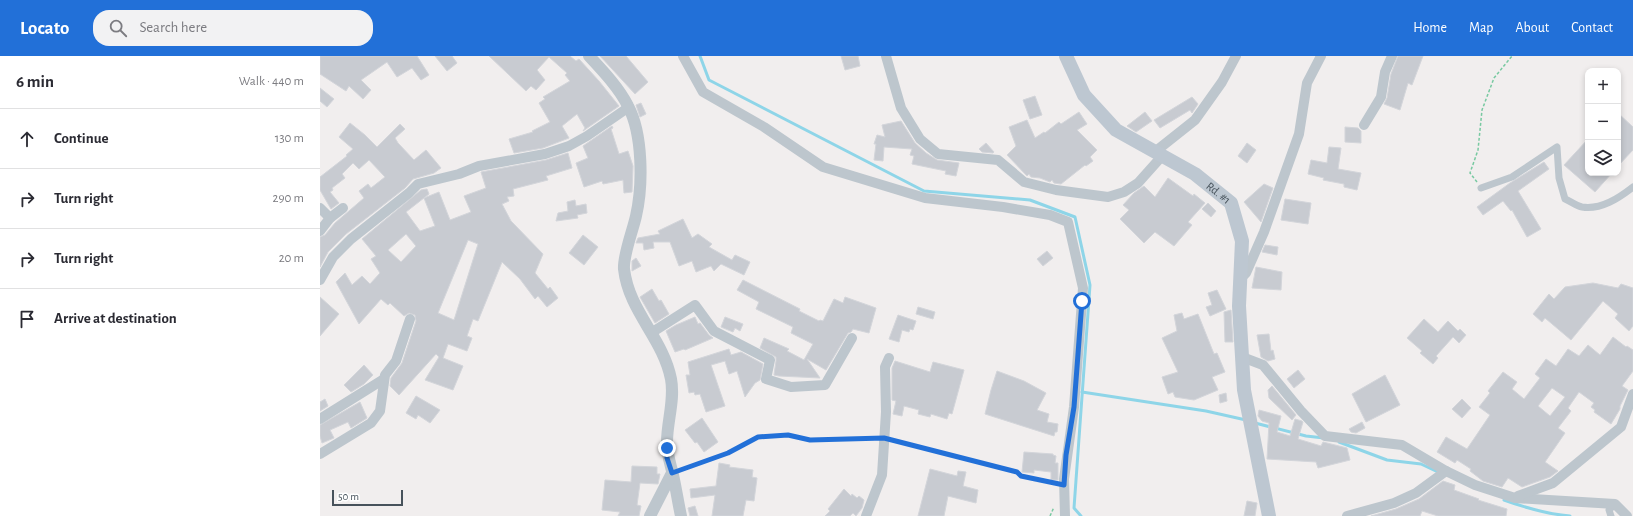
<!DOCTYPE html>
<html lang="en">
<head>
<meta charset="utf-8">
<style>
  :root { --surface:#fff; --page:#f2f2f3; --text:#2b2b33; --muted:#7c7c81; --line:#e1e1e2; --accent:#2270d8 }
  body { margin:0; font-family:"Alegreya Sans",sans-serif; background:var(--page); color:var(--text) }
  .controls { position:absolute; right:12px; top:12px; display:grid; overflow:hidden; border-radius:8px; box-shadow:0 2px 6px #0003 }
  .controls button { width:36px; height:36px; display:grid; place-items:center; padding:0; border:0; border-bottom:1px solid var(--line); background:var(--surface); color:var(--text); font:20px sans-serif }
  .scale { position:absolute; left:12px; bottom:10px; width:71px; box-sizing:border-box; padding-left:4px; border:2px solid #47525b; border-top:0; font-size:11px; line-height:14px; white-space:nowrap; color:#47525b; -webkit-text-stroke:3px #fff; paint-order:stroke }
  .stop { position:absolute; width:12px; height:12px; margin:-9px; border:3px solid #2270d8; border-radius:50%; background:#fff }
  .stop.end { background:#2270d8; border-color:#fff; box-shadow:0 1px 4px #0008 }
  .list { margin:0; padding:0; list-style:none }
  h2 { display:flex; justify-content:space-between; align-items:center; height:52px; margin:0; padding:0 16px; font-size:17px }
  h2 small { font-size:13px; font-weight:400; color:var(--muted) }
  .list li { display:grid; grid-template-columns:26px 1fr auto; gap:12px; align-items:center; box-sizing:border-box; height:60px; padding:0 16px; border-top:1px solid var(--line) }
  .list b { display:block; font-size:15px; white-space:nowrap }
  .list em { font-size:13px; font-style:normal; color:var(--muted) }
  .icon { flex:none; width:22px; height:22px; fill:none; stroke:currentColor; stroke-width:2; stroke-linecap:round; stroke-linejoin:round }
  .map { position:relative; flex:none; width:1313px; height:460px; overflow:hidden }
  header { display:flex; align-items:center; gap:24px; box-sizing:border-box; height:56px; padding:0 20px; background:var(--accent); color:#fff }
  header strong { font-size:19px }
  nav { display:flex; gap:22px; margin-inline-start:auto; font-size:14px }
  .search { width:280px; height:36px; background:var(--page); display:flex; align-items:center; gap:10px; box-sizing:border-box; padding:0 14px; border-radius:16px; color:var(--muted); font-size:15px }
  main { display:flex }
  aside { flex:1; background:var(--surface) }
  .map>svg:first-child { display:block }
</style>
</head>
<body>
<header>
<strong>Locato</strong>
<div class="search"><svg class="icon" aria-label="search" viewBox="0 0 24 24"><circle cx="10" cy="10" r="6"/><path d="M15 15l6 6"/></svg>Search here</div>
<nav><a>Home</a><a>Map</a><a>About</a><a>Contact</a></nav>
</header>
<main>
<aside>
<h2>6 min<small>Walk · 440 m</small></h2>
<ul class="list">
<li><svg class="icon" aria-label="ahead" viewBox="0 0 24 24"><path d="M12 20V5M6 11l6-6 6 6"/></svg><div><b>Continue</b></div><em>130 m</em></li>
<li><svg class="icon" aria-label="right" viewBox="0 0 24 24"><path d="M7 20v-9h11M14 6l5 5-5 5"/></svg><div><b>Turn right</b></div><em>290 m</em></li>
<li><svg class="icon" aria-label="right" viewBox="0 0 24 24"><path d="M7 20v-9h11M14 6l5 5-5 5"/></svg><div><b>Turn right</b></div><em>20 m</em></li>
<li><svg class="icon" aria-label="arrive" viewBox="0 0 24 24"><path d="M6 21V4h12l-3 4 3 4H6"/></svg><div><b>Arrive at destination</b></div></li>
</ul>
</aside>
<div class="map">
<svg width="1313" height="460" viewBox="0 0 1313 460">
  <rect width="100%" height="100%" fill="#f1eeee"/>
  <g fill="none" stroke-linecap="round" stroke-linejoin="round">
    <g stroke="#8ed5e8" stroke-width="3">
      <path d="M380,0l9,24 215,111 106,9 45,17 15,68 -16,223 7,8"/>
      <path d="M762,336l124,19 40,9"/>
      <path d="M935,367l51,13 18,2"/>
      <path d="M1019,386l48,18 34,4 19,9"/>
      <path d="M1184,444c22,8 43,14 66,16"/>
    </g>
  </g>
  <g fill="#c8cbd1" stroke="#d3d5da" fill-rule="evenodd">
    <path d="M0,0h97l12,19 -8,5 -9,-12 -15,9 -10,-15 -26,18 10,10 -8,9 -14,-13 -3,5 -26,-17z"/>
    <path d="M115,0h17l5,7 -10,8z"/>
    <path d="M169,0h81l6,5 3,-2 20,22 20,25 -36,25 2,-3 -8,-14 -15,12 7,12 -26,10 -29,5 -5,-14 24,-7 -1,-1 18,-9 -11,-19 6,-4 -2,-2 27,-16 -5,-6 2,-2 -18,-16 -12,13 8,10 -9,10 -5,-4 -5,5z"/>
    <path d="M280,0h26l22,26 -13,12z"/>
    <path d="M521,0h17l2,10 -15,4z"/>
    <path d="M1078,0h25l-11,29 -4,-2 -8,27 -16,-6 3,-6 4,-24z"/>
    <path d="M0,32l14,11 -7,8 -7,-6z"/>
    <path d="M715,40l7,19 -12,4 -7,-19z"/>
    <path d="M872,41l6,7 -6,9 -2,-3 -30,18 -6,-8z"/>
    <path d="M321,47l5,11 -6,3 -4,-12z"/>
    <path d="M759,56l8,12 -10,6 20,20 -7,7 3,4 -7,5 -1,-1 -24,19 -7,-1 -2,-3 -2,2 -10,-4 -9,-1 -2,-3 -2,2 -20,-21 9,-9 -7,-19 18,-7 8,18 9,-6 1,1 14,-11 2,2z"/>
    <path d="M825,56l7,9 -16,11 -9,-6z"/>
    <path d="M1298,57l15,14v23l-15,16z"/>
    <path d="M581,65l14,22 11,10 11,7 22,3 -3,13 -11,-2 1,-3 -34,-7 2,-8 -4,-1 2,-6 -28,-2 -1,14 -9,-1 2,-16h-2l3,-9 8,2 -3,-12z"/>
    <path d="M30,67l15,12 12,12 23,-23 5,5 -10,9 3,5 16,17 12,-10 15,18 -7,5 -21,6 -8,9 -59,46 -18,18 -8,15v-30l5,-2 10,-12 29,-25 -5,-7 9,-7 3,4 14,-11 -16,-17 -10,9 -6,-6 -11,11 3,4 -13,10 1,2 -3,2 9,11 -8,6 -11,-19v-13l27,-21 -1,-1 7,-6 -14,-12z"/>
    <path d="M292,70l1,2 -2,1 8,25 9,-3 5,15 -1,26 -8,1 -1,-13 -20,4 -1,-3 -18,6 -8,-24 12,-5 -5,-12z"/>
    <path d="M1025,71l13,1 3,3v12l-16,-1z"/>
    <path d="M1268,83v34h24l-17,19 -31,-27z"/>
    <path d="M666,87l8,9 -1,1 -11,-1 -3,-3z"/>
    <path d="M927,87l9,7 -9,13 -9,-7z"/>
    <path d="M1009,91l12,1 -3,21 23,4 -4,17 -13,-3v-3l-21,-4 1,-2 -16,-4 3,-14 16,3z"/>
    <path d="M248,97l4,15 -26,8 2,4 -35,9 1,7 -7,1 2,4 -7,3 9,17 32,33 -8,19 13,16 2,-2 8,11 -11,9 -9,-11 -3,3 -15,-20 -18,-17 -24,59 -5,-2 -6,17 5,2 -5,13 -19,-7 -5,14 20,8 -10,24 -28,-10 14,-23 -3,-3 -37,41 -9,-9 1,-8 11,-15 14,-42 -1,-6 -6,-2 -5,3 -14,-13 -2,2 -7,-6 -22,25 -23,-42 9,-9 7,12 10,-9 8,8 10,-11 -9,-14 5,-3 -14,-17 59,-49 6,-1 2,5 -23,18 14,19 15,-5 -11,-28 15,-6 11,28 21,-8 -7,-16 22,-8 -5,-16 65,-12zM86,178l10,12 -15,16 -13,-12zM148,184l10,4 -24,76 -16,-7z"/>
    <path d="M1224,106l5,7 -31,22 23,38 -14,8 -15,-27 -1,1 -8,-10 -20,14 -6,-8 33,-24z"/>
    <path d="M848,122l25,18 1,-2 11,9 -17,19 4,3 -18,21 -19,-14 -11,11 -24,-24 9,-9 -6,-5 11,-12 10,-7 11,11z"/>
    <path d="M944,128l9,4 -12,34 -17,-20z"/>
    <path d="M965,143l26,4 -3,21 -27,-4z"/>
    <path d="M255,144l1,6 10,-2 1,9 -10,2 1,3 -22,3 2,-8 10,-2 -1,-9z"/>
    <path d="M888,147l8,8 -5,6 -9,-8z"/>
    <path d="M363,163l9,19 6,-4 14,10 -3,3 23,13 3,-5 15,7 -6,13 -23,-11 -7,7 -3,-5 -15,6 -4,-11 -13,5 -9,-24h-17l1,6 -10,2 -1,-7h-7l2,-5 22,-4 -2,-3z"/>
    <path d="M263,179l15,12 -14,18 -15,-12z"/>
    <path d="M945,189l13,2 -1,8 -15,-3z"/>
    <path d="M727,195l6,7 -10,8 -6,-7z"/>
    <path d="M316,202l5,8 -9,5v-10z"/>
    <path d="M936,211l26,5 -1,18 -29,-2z"/>
    <path d="M423,224l57,29 -1,2 20,10 1,-1 3,1 11,-22 9,4 2,-6 31,11 -7,25 -16,-4 -2,3 -3,1 -22,37 -19,-11 13,19 -41,-2 -5,-1 2,-14v-4l-16,-9 4,-10 25,11 -2,2 17,9 9,-16 -22,-11 2,-6 -37,-18 3,-7 -22,-12z"/>
    <path d="M1273,227l25,5 3,-4 12,4v38l-4,5 -14,-13 3,-4 -15,-13 -32,39 -26,-22 -3,4 -9,-8 16,-20 5,5 11,-12z"/>
    <path d="M332,233l7,12 2,-1 8,14 -14,9 -15,-26z"/>
    <path d="M897,234l9,19 -16,7 -4,-9 6,-2 -4,-12z"/>
    <path d="M0,241l19,17 -19,22z"/>
    <path d="M598,251l17,5 -2,7 -17,-5z"/>
    <path d="M911,254l2,32h-8l-1,-30z"/>
    <path d="M862,257l2,6 14,-5 16,40 3,-1 8,19 -13,5 6,13 -24,10 -19,-3 -2,-5 -5,2 -6,-17 16,-5 -16,-34 15,-7 -3,-16z"/>
    <path d="M578,259l18,6 -3,9 -3,-1 -1,3 -7,-2 -3,12 -10,-3z"/>
    <path d="M375,261l3,7 2,-1 9,12 4,3 -28,12 -1,-1 -9,3 -9,-21 10,-6z"/>
    <path d="M405,261l18,7 -3,7 -5,-3 -2,4 -12,-5z"/>
    <path d="M1104,263l14,13 10,-11 10,10 2,-2 6,6 -7,8 -6,-6 -17,19 2,2 -5,6 -13,-11 2,-2 -15,-13z"/>
    <path d="M949,278l2,17 2,-1 2,9 -7,2 -7,-4 -4,-22z"/>
    <path d="M1293,281l13,10 1,-1 6,4v21l-11,15 6,4 -8,16v3l-9,15 -17,-12 1,-2 -4,-3 3,-4 -15,-11 -11,16 3,3 -13,17 7,5 -20,29 13,9 -8,6 -28,10 -14,-9 -6,9 -19,-6 -13,-10 1,-2 -14,-9 -2,3 -18,-11 9,-15 21,12 23,-34 -11,-8 11,-14 -2,-2 15,-19 14,10 -5,7 12,10 16,-21 -5,-4 11,-15 10,7 12,-17 11,7 9,-11 12,10zM1232,332l13,9 -15,19 -12,-10z"/>
    <path d="M409,293l2,6 10,-3 22,12 -3,16 -5,3 -10,14 -8,-26 -8,3 -4,-13 -14,4 14,41 -19,6 -6,-18 -5,1 -1,-3 -5,1 -3,-18h4l-2,-13z"/>
    <path d="M575,305l35,11 3,-10 31,8 -12,44 -3,-1 -2,6 -16,-5 -1,3 -12,-3 1,-4 -15,-4 -2,10 -9,-2 3,-13 -4,-1v-32z"/>
    <path d="M44,309l9,10 -9,9 -13,8 -7,-7z"/>
    <path d="M978,314l7,9 -11,9 -7,-9z"/>
    <path d="M677,315l27,10 22,12 -9,17 12,4 -2,8 11,2 -1,8h-2l-1,4 -69,-22 6,-24z"/>
    <path d="M1065,319l15,30 -34,17 -14,-28z"/>
    <path d="M952,330l24,29 -4,5 -23,-22 -1,-8z"/>
    <path d="M906,337l1,8 -7,2 -1,-8z"/>
    <path d="M96,340l24,14 -10,13 -12,-8 -2,4 -10,-6z"/>
    <path d="M5,343l3,7 -8,5v-9z"/>
    <path d="M1142,343l9,9 -9,10 -10,-9z"/>
    <path d="M40,346l7,16 -16,10 -3,-6 -18,8 4,8 -12,5 -2,-7v-11z"/>
    <path d="M939,354l22,6 -4,16 13,4 5,-17 7,2 1,1 -5,17 23,7 2,-4 24,6 3,12 -32,8 -2,-6 -49,-3 2,-36 -7,-2 -4,-5z"/>
    <path d="M382,362l16,24 -14,10 -7,-10 -2,1 -10,-13z"/>
    <path d="M1042,366l3,6 -9,5 -5,-1 -2,-3z"/>
    <path d="M704,396l29,2v1l3,1 -1,7h3v17h-7v-8l-17,-2v3l-12,-1z"/>
    <path d="M399,407l11,2 -1,2 24,3 -1,7 5,1 -3,23 -8,-1 -3,16h-31l3,-21 -24,3 -1,-9 26,-3z"/>
    <path d="M312,410l25,1v7h3l-2,10 -18,-1 -3,22 4,1 -2,10h-21l2,-4 -18,-2 3,-30 26,2z"/>
    <path d="M610,413l27,7 1,-5 8,1 -3,14 15,4 -2,13 -28,-7 -4,20h-26z"/>
    <path d="M1123,425l12,4 -1,5 25,9 -1,1 29,9 -1,7h-68l-16,-5 -2,5h-49l25,-7 23,-10z"/>
    <path d="M524,433l7,7 1,-2 5,4 2,-2 5,4 -2,8 -6,8 -3,-3 -3,3h-25l5,-5 -2,-2z"/>
    <path d="M927,445l10,2 -2,13h-11z"/>
    <path d="M375,450l3,10h-8l-2,-8z"/>
  </g>
  <g fill="none" stroke-linecap="round" stroke-linejoin="round">
    <g stroke="#78c9a1" stroke-width="1.5" stroke-dasharray="3 2" stroke-linecap="butt">
      <path d="M1157,126l-7,-9 8,-23 4,-40 12,-32 18,-22"/>
      <path d="M574,384l123,32 4,4 33,7"/>
      <path d="M362,414l46,-17 30,-16 30,-2 22,5 64,-2"/>
      <path d="M730,460l4,-9"/>
    </g>
    <g stroke="#bdc6cd" stroke-width="7">
      <path d="M1161,132l31,-11 45,-30 2,31 6,21c5,2 12,7 17,8 19,3 37,-9 51,-20"/>
      <path d="M1291,460l-2,-6 6,-6"/>
    </g>
    <g stroke="#bdc6cd" stroke-width="10">
      <path d="M363,0l20,36 61,35 59,40 102,31 78,9 47,8 18,7 15,66 -9,119 -10,72 1,37"/>
      <path d="M566,0l15,52 19,31 18,15 60,6 26,22 32,8 52,7 16,-5 14,-9 25,-28"/>
      <path d="M1044,69l17,-28 4,-25 7,-16"/>
      <path d="M836,95l39,-31 27,-38 14,-26"/>
      <path d="M0,152l10,10"/>
      <path d="M0,175l10,-13 13,-10"/>
      <path d="M921,222l5,-5 18,-41 35,-98 8,-51 14,-27"/>
      <path d="M0,224l13,-23 18,-18 58,-46 9,-9 41,-10 20,-8 66,-12 24,-8 18,-10 42,-29"/>
      <path d="M331,277l44,-28 19,26 56,29 -4,19 25,8 34,-2 27,-47"/>
      <path d="M922,301l21,8 38,46 24,25 77,9 44,26 29,14 40,13 100,6 12,12"/>
      <path d="M0,363l64,-40"/>
      <path d="M0,398l51,-31 9,-12 5,-36 11,-14 14,-42"/>
      <path d="M1198,440l35,-13 68,-56 12,-33"/>
      <path d="M546,460l16,-41 4,-63 -1,-45 4,-9"/>
      <path d="M1027,460l47,-13 22,-10 30,-22"/>
    </g>
    <g stroke="#bdc6cd" stroke-width="12">
      <path d="M269,0c14,15 30,32 39,50 15,28 15,79 8,110 -3,14 -13,39 -12,53 5,43 39,69 47,110 4,21 -4,42 -4,63 0,13 3,20 6,33 3,13 5,27 8,41"/>
      <path d="M330,460l22,-43"/>
    </g>
    <path stroke="#bdc7d1" stroke-width="14" id="s1" d="M746,0l18,39 32,35 79,44 36,29 11,38 -3,65 5,84 25,126"/>
  </g>
  <g fill="none" stroke-linecap="round" stroke-linejoin="round">
    <path stroke="#2270d8" stroke-width="5" d="M347,392v10l5,15 56,-20 30,-16 30,-2 22,5 74,-2 133,34 4,4 43,9 2,-30 8,-48 8,-106"/>
  </g>
  <g text-anchor="middle" dominant-baseline="central" stroke-width="3.5" stroke-linejoin="round" paint-order="stroke">
    <g font-size="12" fill="#47525b" stroke="#fff">
      <text stroke="none"><textPath href="#s1" startOffset="211">Rd. #1</textPath></text>
    </g>
  </g>
</svg>
<div class="controls">
<button>+</button>
<button>−</button>
<button><svg class="icon" aria-label="layers" viewBox="0 0 24 24"><path d="M12 4l9 5-9 5-9-5zM3 14l9 5 9-5"/></svg></button>
</div>
<div class="scale">50 m</div>
<div class="stop" style="left:762px;top:245px"></div>
<div class="stop end" style="left:347px;top:392px"></div>
</div>
</main>
</body>
</html>
